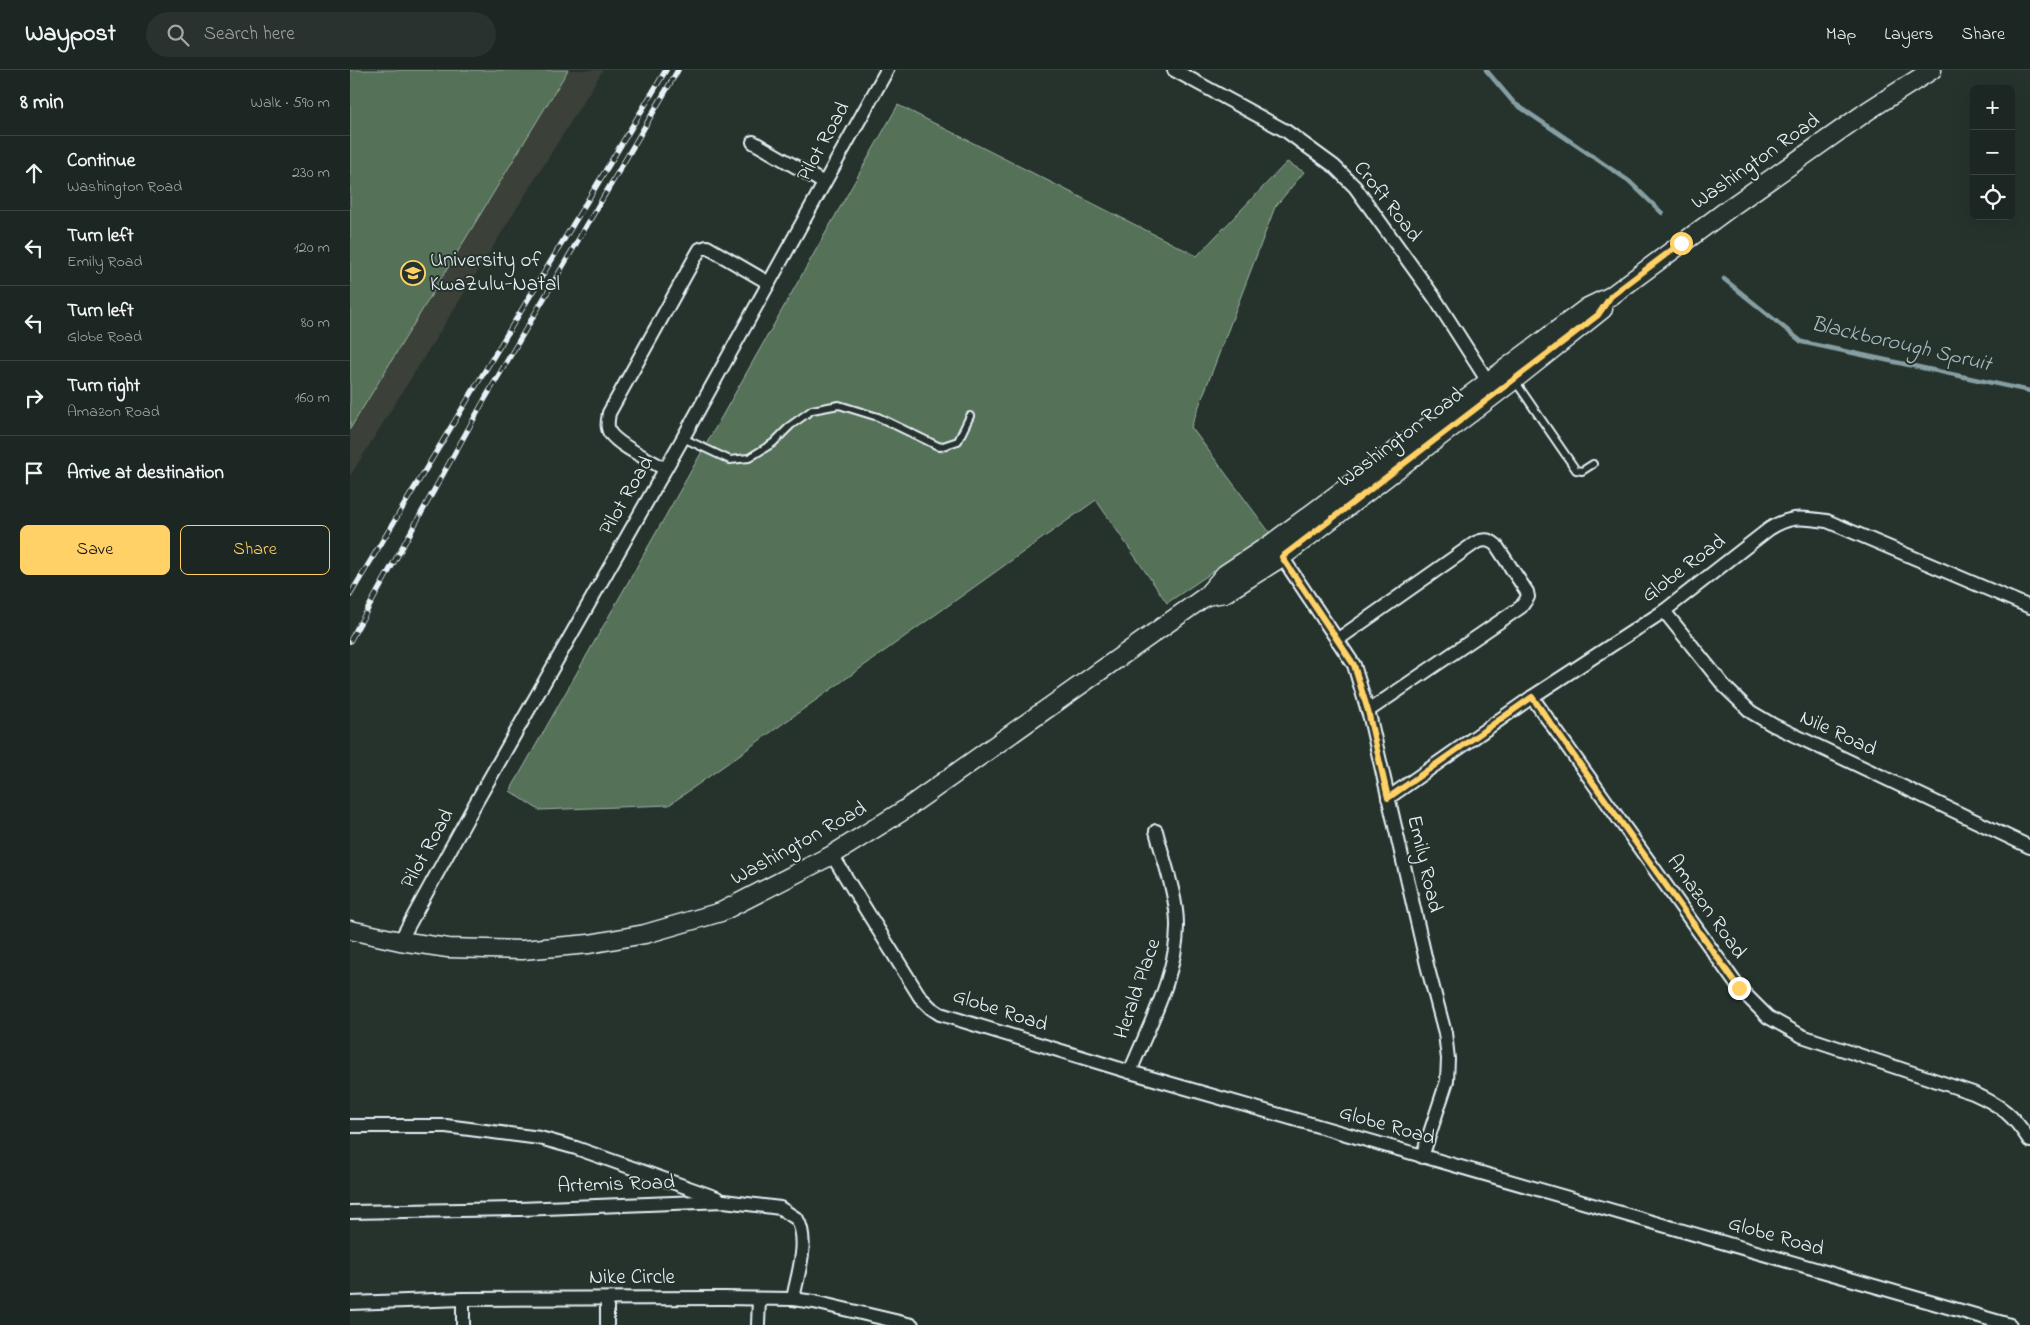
<!DOCTYPE html>
<html lang="en">
<head>
<meta charset="utf-8">
<style>
  :root { --surface:#1c2622; --page:#29322f; --text:#f1f3f6; --muted:#a0a5a5; --line:#3a4340; --accent:#ffd166 }
  body { margin:0; font-family:"Indie Flower",sans-serif; background:var(--page); color:var(--text) }
  .controls { position:absolute; right:15px; top:15px; display:grid; overflow:hidden; border-radius:8px; box-shadow:0 5px 20px #0002 }
  .controls button { width:45px; height:45px; display:grid; place-items:center; padding:0; border:0; border-bottom:1px solid var(--line); background:var(--surface); color:var(--text); font:25px sans-serif }
  .stop { position:absolute; width:15px; height:15px; margin:-11px; border:4px solid #ffd166; border-radius:50%; background:#fff }
  .stop.end { background:#ffd166; border-color:#fff; box-shadow:0 1px 5px #0008 }
  .list { margin:0; padding:0; list-style:none }
  h2 { display:flex; justify-content:space-between; align-items:center; height:65px; margin:0; padding:0 20px; font-size:21px }
  h2 small { font-size:16px; font-weight:400; color:var(--muted) }
  .list li { display:grid; grid-template-columns:32px 1fr auto; gap:15px; align-items:center; box-sizing:border-box; height:75px; padding:0 20px; border-top:1px solid var(--line) }
  .list b { display:block; font-size:19px; white-space:nowrap }
  .list p { margin:0; font-size:16px; white-space:nowrap; color:var(--muted) }
  .list em { font-size:16px; font-style:normal; color:var(--muted) }
  .actions { display:flex; gap:10px; padding:15px 20px }
  .actions a { flex:1; padding:11px 0; border:1px solid var(--accent); border-radius:8px; text-align:center; font-size:18px; color:var(--accent) }
  .actions .main { background:var(--accent); color:#111 }
  .icon { flex:none; width:28px; height:28px; fill:none; stroke:currentColor; stroke-width:2; stroke-linecap:round; stroke-linejoin:round }
  .map { position:relative; flex:none; width:1680px; height:1255px; overflow:hidden }
  header { display:flex; align-items:center; gap:30px; box-sizing:border-box; height:70px; padding:0 25px; background:var(--surface); border-bottom:1px solid var(--line) }
  header strong { font-size:24px }
  nav { display:flex; gap:28px; margin-inline-start:auto; font-size:18px }
  .search { width:350px; height:45px; background:var(--page); display:flex; align-items:center; gap:12px; box-sizing:border-box; padding:0 18px; border-radius:28px; color:var(--muted); font-size:19px }
  main { display:flex }
  aside { flex:1; background:var(--surface) }
  .map>svg:first-child { display:block }
</style>
</head>
<body>
<header>
<strong>Waypost</strong>
<div class="search"><svg class="icon" aria-label="search" viewBox="0 0 24 24"><circle cx="10" cy="10" r="6"/><path d="M15 15l6 6"/></svg>Search here</div>
<nav><a>Map</a><a>Layers</a><a>Share</a></nav>
</header>
<main>
<aside>
<h2>8 min<small>Walk · 590 m</small></h2>
<ul class="list">
<li><svg class="icon" aria-label="ahead" viewBox="0 0 24 24"><path d="M12 20V5M6 11l6-6 6 6"/></svg><div><b>Continue</b><p>Washington Road</p></div><em>230 m</em></li>
<li><svg class="icon" aria-label="left" viewBox="0 0 24 24"><path d="M17 20v-9H6M10 6l-5 5 5 5"/></svg><div><b>Turn left</b><p>Emily Road</p></div><em>120 m</em></li>
<li><svg class="icon" aria-label="left" viewBox="0 0 24 24"><path d="M17 20v-9H6M10 6l-5 5 5 5"/></svg><div><b>Turn left</b><p>Globe Road</p></div><em>80 m</em></li>
<li><svg class="icon" aria-label="right" viewBox="0 0 24 24"><path d="M7 20v-9h11M14 6l5 5-5 5"/></svg><div><b>Turn right</b><p>Amazon Road</p></div><em>160 m</em></li>
<li><svg class="icon" aria-label="arrive" viewBox="0 0 24 24"><path d="M6 21V4h12l-3 4 3 4H6"/></svg><div><b>Arrive at destination</b></div></li>
</ul>
<div class="actions"><a class="main">Save</a><a>Share</a></div>
</aside>
<div class="map">
<svg width="1680" height="1255" viewBox="0 0 1680 1255">
  <rect width="100%" height="100%" fill="#26332d"/>
  <filter id="ink" filterUnits="userSpaceOnUse"><feTurbulence type="fractalNoise" baseFrequency=".02" numOctaves="2"/><feDisplacementMap in="SourceGraphic" scale="10" xChannelSelector="R" yChannelSelector="G"/><feConvolveMatrix kernelMatrix="1 2 1 2 8 2 1 2 1" color-interpolation-filters="sRGB"/></filter>
  <g filter="url(#ink)">
    <path fill="#3a4138" d="M0,0h253l-253,406z"/>
    <g fill="#557158" stroke="#9eb1a8">
      <path d="M0,0h218l-218,359z"/>
      <path d="M548,35l299,151 90,-94 17,10 -29,35 -84,220 79,106 -103,70 -71,-103 -427,305 -130,5 -29,-19z"/>
    </g>
    <g fill="none" stroke-linecap="round" stroke-linejoin="round">
      <g stroke="#869fa3" stroke-width="4.5">
        <path d="M1136,0l28,33 115,78 33,32"/>
        <path d="M1374,209l78,63 228,49"/>
      </g>
      <defs>
        <g id="lane">
          <path d="M1165,311l61,89 6,1 11,-7"/>
          <path d="M333,368l47,22 19,-2 24,-15 18,-18 21,-15 27,-5 39,12 62,30 18,-6 12,-25"/>
        </g>
        <g id="street">
          <path d="M824,0l112,61 48,35 21,21 79,110 58,91"/>
          <path d="M403,72l71,41"/>
          <path d="M315,399c-15,-9 -46,-23 -55,-36 -4,-6 -2,-13 -1,-20l87,-157 4,-7 7,-2 62,36"/>
          <path d="M928,481l76,114 16,53 57,247 18,68 3,26 -1,22 -25,76"/>
          <path d="M1314,541l61,76 26,25 22,13 257,122"/>
          <path d="M987,570l138,-97c9,-4 14,-4 21,2l31,47 1,5 -7,10 -153,104"/>
          <path d="M1182,627l207,291 29,29 34,19 171,57c29,13 40,22 57,48"/>
          <path d="M1038,728l144,-101 132,-86 105,-82c22,-14 33,-11 58,-8l203,86"/>
          <path d="M482,785l88,142 11,11 9,6 190,58 880,253"/>
          <path d="M50,871l74,-135 209,-368 204,-368"/>
          <path d="M780,1002c18,-45 48,-99 47,-148 0,-27 -14,-66 -21,-93"/>
          <path d="M0,1056h96l94,12 36,10 141,50"/>
          <path d="M0,1142l170,-3 204,-8 56,7 17,11c13,22 0,57 -4,80"/>
          <path d="M0,1233l113,-4 261,-1 69,1 21,3 98,23"/>
          <path d="M113,1255v-26"/>
          <path d="M257,1255v-26"/>
          <path d="M408,1255l1,-26"/>
        </g>
        <g id="secondary">
          <path d="M856,526l19,-3 57,-36 232,-177 89,-71"/>
          <path d="M0,860l50,11 48,7 74,2 67,-6 56,-10 76,-22 111,-57 69,-43 305,-216 19,-22 47,-31 316,-236 23,-11 120,-89 138,-97 63,-40"/>
        </g>
      </defs>
      <use href="#lane" stroke="#e8f1f8" stroke-width="10"/>
      <use href="#street" stroke="#e8f1f8" stroke-width="16"/>
      <use href="#secondary" stroke="#e8f1f8" stroke-width="21"/>
      <use href="#lane" stroke="#26332d" stroke-width="6"/>
      <use href="#street" stroke="#26332d" stroke-width="12"/>
      <use href="#secondary" stroke="#26332d" stroke-width="18"/>
      <defs>
        <g id="rail">
          <path d="M0,525l316,-525"/>
          <path d="M0,571l136,-244 192,-327"/>
        </g>
      </defs>
      <use href="#rail" stroke="#e8f1f8" stroke-width="5.5"/>
      <use href="#rail" stroke="#26332d" stroke-width="4" stroke-dasharray="11" stroke-linecap="butt"/>
    </g>
  </g>
  <g fill="none" stroke-linecap="round" stroke-linejoin="round" filter="url(#ink)">
    <path stroke="#ffd166" stroke-width="6" d="M1331,173l-70,53 -13,19 -316,242 72,108 14,46 20,87 144,-101 207,291"/>
  </g>
  <defs>
    <symbol id="university-ring" viewBox="-11 -11 22 22"><circle r="9.5" fill="#26332d" stroke="#ffd166" stroke-width="1.5"/><path d="M0-5L7-2L0 1L-7-2ZM-4 1L0 2.5L4 1V4Q0 6-4 4Z" fill="#ffd166"/></symbol>
  </defs>
  <g fill-rule="evenodd">
    <use href="#university-ring" x="49" y="189" width="28" height="28"/>
  </g>
  <g text-anchor="middle" dominant-baseline="central" stroke-width="4" stroke-linejoin="round" paint-order="stroke">
    <g font-size="21" fill="#e8f1f8" stroke="#26332d">
      <text transform="translate(474 72) rotate(-61)">Pilot Road</text>
      <text transform="translate(1406 92) rotate(-35)">Washington Road</text>
      <text transform="translate(1037 132) rotate(52)">Croft Road</text>
      <text transform="translate(1051 368) rotate(-37)">Washington Road</text>
      <text transform="translate(277 426) rotate(-60)">Pilot Road</text>
      <text transform="translate(1334 499) rotate(-37)">Globe Road</text>
      <text transform="translate(1488 664) rotate(25)">Nile Road</text>
      <text transform="translate(449 774) rotate(-29)">Washington Road</text>
      <text transform="translate(78 779) rotate(-61)">Pilot Road</text>
      <text transform="translate(1074 794) rotate(77)">Emily Road</text>
      <text transform="translate(1356 837) rotate(55)">Amazon Road</text>
      <text transform="translate(788 919) rotate(-71)">Herald Place</text>
      <text transform="translate(650 941) rotate(18)">Globe Road</text>
      <text transform="translate(1037 1056) rotate(16)">Globe Road</text>
      <text transform="translate(266 1115) rotate(-2)">Artemis Road</text>
      <text transform="translate(1426 1167) rotate(16)">Globe Road</text>
      <text x="282" y="1208">Nike Circle</text>
    </g>
    <g font-size="21" fill="#e8f1f8" stroke="#26332d" text-anchor="start">
      <text x="80" y="191">University of<tspan x="80" dy="24">KwaZulu-Natal</tspan></text>
    </g>
    <g font-size="22" font-style="italic" fill="#a6babf" stroke="#26332d">
      <text transform="translate(1551 275) rotate(13)">Blackborough Spruit</text>
    </g>
  </g>
</svg>
<div class="controls">
<button>+</button>
<button>−</button>
<button><svg class="icon" aria-label="locate" viewBox="0 0 24 24"><circle cx="12" cy="12" r="6"/><path d="M12 2v4M12 18v4M2 12h4M18 12h4"/></svg></button>
</div>
<div class="stop" style="left:1331px;top:173px"></div>
<div class="stop end" style="left:1389px;top:918px"></div>
</div>
</main>
</body>
</html>
